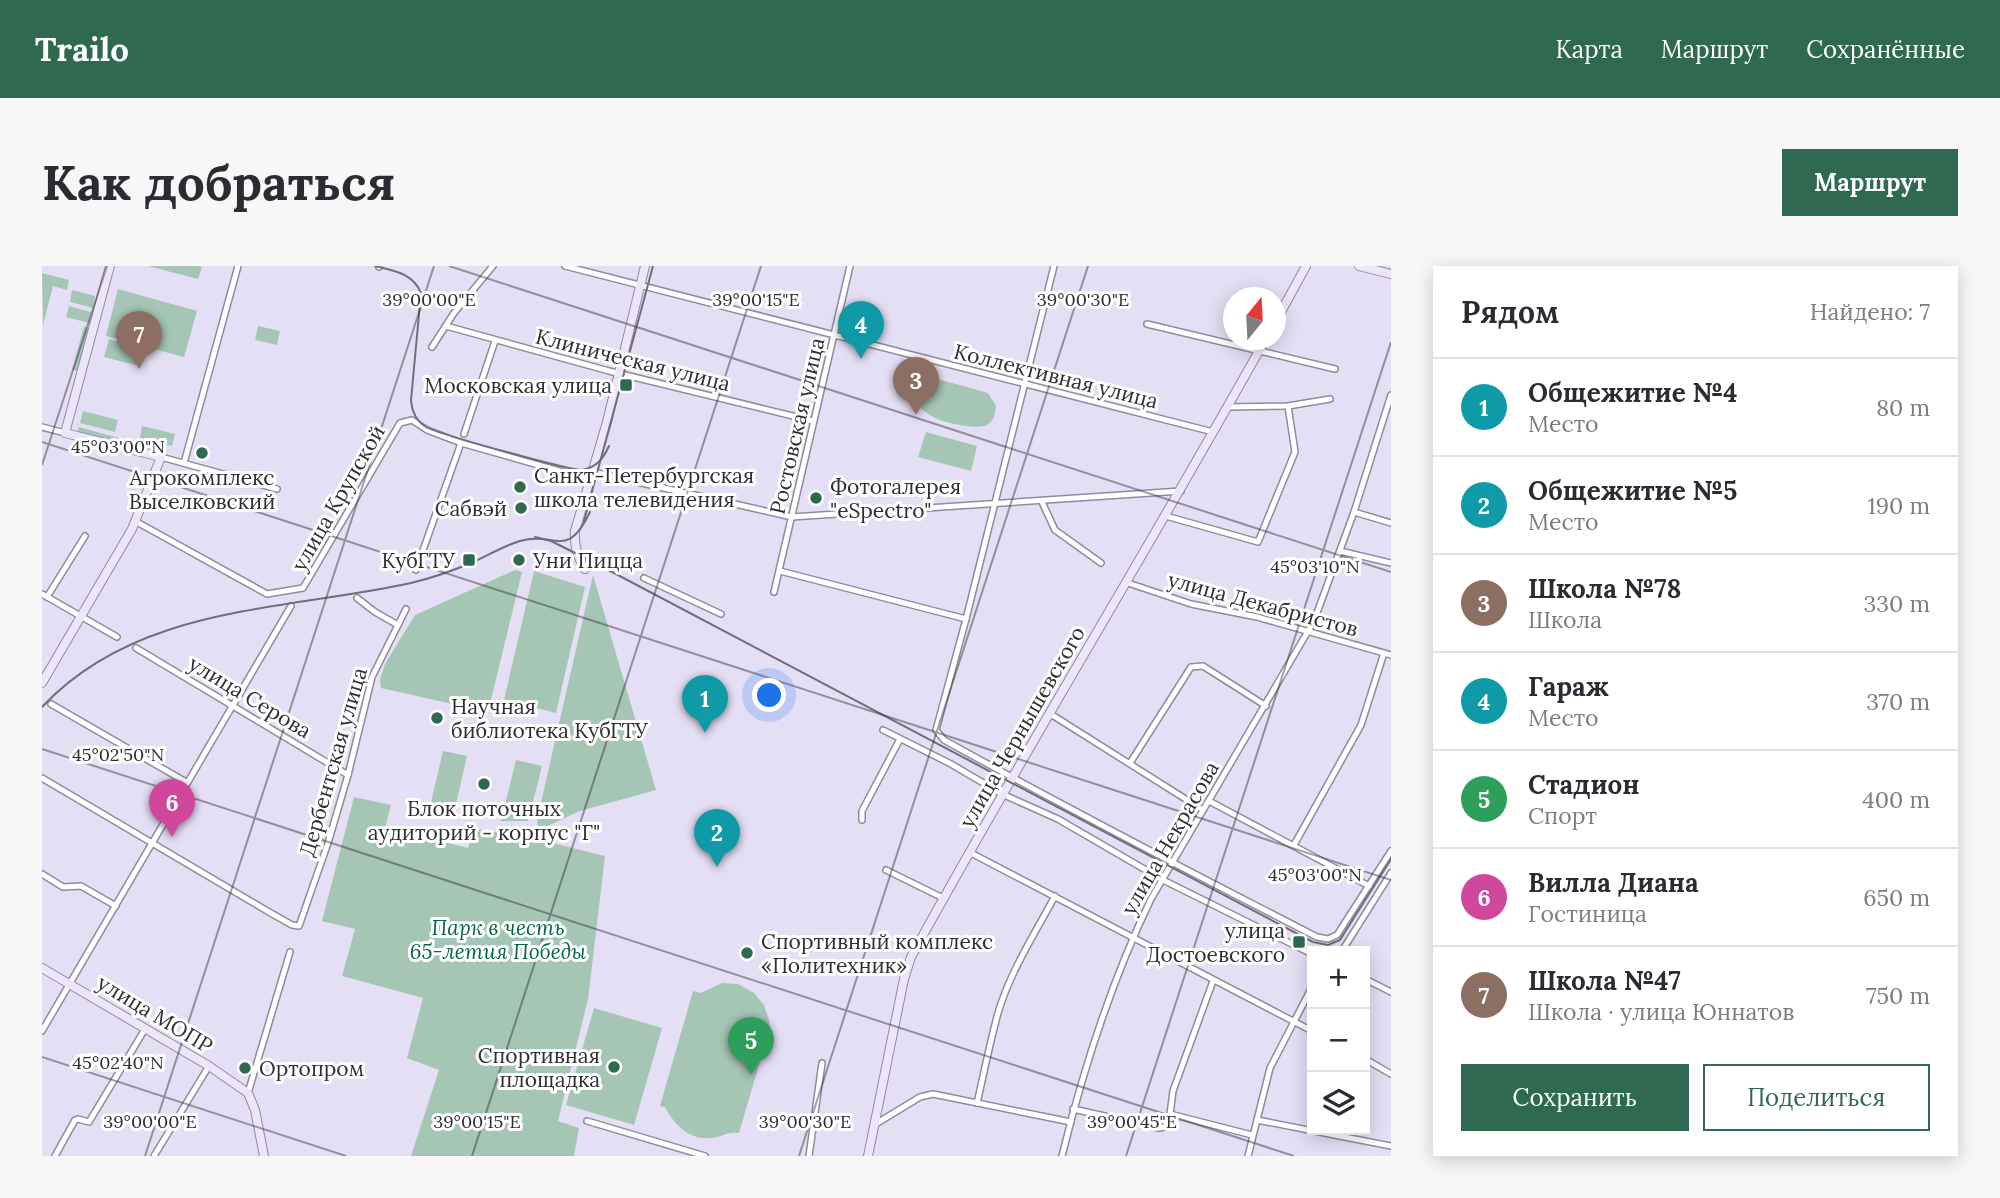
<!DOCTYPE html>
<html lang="ru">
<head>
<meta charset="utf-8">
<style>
  :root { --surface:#fff; --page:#f7f7f7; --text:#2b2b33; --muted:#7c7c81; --line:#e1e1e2; --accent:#306951 }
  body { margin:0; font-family:Lora,serif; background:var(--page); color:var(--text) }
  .controls { position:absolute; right:21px; bottom:21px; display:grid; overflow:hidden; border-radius:0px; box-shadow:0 4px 18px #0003 }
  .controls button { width:63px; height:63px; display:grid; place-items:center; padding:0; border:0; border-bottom:2px solid var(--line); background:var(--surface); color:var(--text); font:35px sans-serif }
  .compass { position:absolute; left:1181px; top:21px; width:63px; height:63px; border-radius:50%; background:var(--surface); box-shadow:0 4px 18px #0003; rotate:18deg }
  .you { position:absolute; left:728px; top:430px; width:24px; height:24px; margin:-18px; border:5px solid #fff; border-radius:50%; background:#1a73e8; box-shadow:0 0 0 10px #1a73e833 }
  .badge { display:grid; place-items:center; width:46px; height:46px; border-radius:50%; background:var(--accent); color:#fff; font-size:23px; font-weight:700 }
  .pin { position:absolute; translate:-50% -58px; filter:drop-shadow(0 2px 4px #0008) }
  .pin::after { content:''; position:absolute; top:37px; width:24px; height:21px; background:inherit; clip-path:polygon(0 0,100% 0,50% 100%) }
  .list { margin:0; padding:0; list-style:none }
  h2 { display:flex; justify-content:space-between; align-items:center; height:91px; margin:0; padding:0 28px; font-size:30px }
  h2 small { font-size:23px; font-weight:400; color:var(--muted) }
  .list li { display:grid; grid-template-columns:46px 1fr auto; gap:21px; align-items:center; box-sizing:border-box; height:98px; padding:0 28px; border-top:2px solid var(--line) }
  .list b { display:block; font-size:26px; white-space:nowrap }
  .list p { margin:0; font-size:23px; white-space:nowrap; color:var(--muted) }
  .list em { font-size:23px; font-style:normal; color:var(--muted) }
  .actions { display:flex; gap:14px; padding:21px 28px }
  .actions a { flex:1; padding:16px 0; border:2px solid var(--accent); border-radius:0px; text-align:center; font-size:24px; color:var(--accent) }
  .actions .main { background:var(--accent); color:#fff }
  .icon { flex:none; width:38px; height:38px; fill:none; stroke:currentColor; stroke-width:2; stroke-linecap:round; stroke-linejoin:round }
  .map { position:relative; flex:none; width:1349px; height:890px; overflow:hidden; border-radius:0px }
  header { display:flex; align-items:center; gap:42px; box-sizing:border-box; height:98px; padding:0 35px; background:var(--accent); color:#fff }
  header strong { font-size:33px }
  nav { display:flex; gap:38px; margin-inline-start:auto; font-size:24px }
  .intro { display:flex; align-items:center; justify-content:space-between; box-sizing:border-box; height:168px; padding:0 42px }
  h1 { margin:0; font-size:49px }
  .button { padding:18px 32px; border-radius:0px; background:var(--accent); color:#fff; font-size:24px; font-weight:700 }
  main { display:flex; gap:42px; padding:0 42px }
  aside { flex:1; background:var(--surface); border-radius:0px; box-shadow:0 4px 18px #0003 }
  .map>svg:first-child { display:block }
</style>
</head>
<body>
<header>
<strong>Trailo</strong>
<nav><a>Карта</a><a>Маршрут</a><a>Сохранённые</a></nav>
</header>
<div class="intro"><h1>Как добраться</h1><a class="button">Маршрут</a></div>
<main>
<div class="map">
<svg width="1349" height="890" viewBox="0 0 1349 890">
  <rect width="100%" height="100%" fill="#e5dff5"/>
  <g fill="#a5c5b5">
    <path d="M106,0h50l4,1 -4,12z"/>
    <path d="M0,7l27,7 -2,10 -14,-4 -10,39z"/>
    <path d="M76,23l79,22 -13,46 -78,-21z"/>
    <path d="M30,24l23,6 -2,12 -23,-6z"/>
    <path d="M27,40l22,6 -2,11 -23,-6z"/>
    <path d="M42,60l5,2 -11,43 -6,-1z"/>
    <path d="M216,60l22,5 -3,14 -22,-5z"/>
    <path d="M67,73l35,10 -5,17 -35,-9z"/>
    <path d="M896,113l50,14 8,13c-1,8 -2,15 -9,19 -12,7 -96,-8 -62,-42z"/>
    <path d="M41,145l35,9 -3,12 -35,-9z"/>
    <path d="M100,160l33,8 -3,12 -32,-8z"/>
    <path d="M37,161l47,13 -2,5 -47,-12z"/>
    <path d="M884,166l51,14 -6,25 -53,-14z"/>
    <path d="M473,304l7,2 -34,140 -107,-24 -1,-9 5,-15 30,-49z"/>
    <path d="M492,305l51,16 -29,126 -52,-13z"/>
    <path d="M551,309l63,215 -76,21 -39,18 -3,-1 -1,-8z"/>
    <path d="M401,485l24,5 -13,57 -24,-6z"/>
    <path d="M474,494l26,6 -14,55h-27z"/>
    <path d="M312,531l37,8 -6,23 83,20 6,-20 19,4 36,-1 7,8 69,17 -17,143 -30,122 21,7 -5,28h-163l28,-86 -32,-12 16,-60 -81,-22 13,-47 -33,-8z"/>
    <path d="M680,717l16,1 16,9 10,12 5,15 1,7 -31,106c-9,-2 -14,2 -22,4 -24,6 -42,-10 -52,-30l-5,-1 33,-115 8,2z"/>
    <path d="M552,742l68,20 -28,97 -68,-20z"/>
  </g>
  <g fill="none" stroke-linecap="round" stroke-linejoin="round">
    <defs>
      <g id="street">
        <path d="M523,0l648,166"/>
        <path d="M1012,0l-88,353 -30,111 8,10c123,68 248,133 373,197l11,2 9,-4 54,-84"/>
        <path d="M337,1v-1"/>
        <path d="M1105,58l188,45"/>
        <path d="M404,60l163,45 204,50"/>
        <path d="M390,81l22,-34 39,-47"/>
        <path d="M1186,141l60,-1 42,-7"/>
        <path d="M0,161l23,6"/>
        <path d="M422,168l31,-93"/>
        <path d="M119,191l116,32"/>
        <path d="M142,197l54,-197"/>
        <path d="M551,206l199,45 389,-26"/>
        <path d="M1000,236l13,28 46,33"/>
        <path d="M1312,246l37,11"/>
        <path d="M1124,250l92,26 37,-90 -7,-46"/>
        <path d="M93,255l132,73 36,-6 97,-165 12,-3 15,10 34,13 130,37"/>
        <path d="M1298,285l51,12"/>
        <path d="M374,304l45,-127"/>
        <path d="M738,305l186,48"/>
        <path d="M602,312l77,36"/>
        <path d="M1086,317l63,21 66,13 134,38"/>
        <path d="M732,326l76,-326"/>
        <path d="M0,328l75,43"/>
        <path d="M5,331l38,-61"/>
        <path d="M315,332l18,14 23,13"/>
        <path d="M94,382l212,127"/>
        <path d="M9,438l135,78"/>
        <path d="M1007,447l154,97"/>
        <path d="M841,464l68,34 51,30 56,25 105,61 149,74"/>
        <path d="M1088,497l61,-96 12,-1 63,40"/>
        <path d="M0,512l227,134 23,13 7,1 29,-83 20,-68 24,-98 34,-68"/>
        <path d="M1167,535l160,85"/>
        <path d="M820,554v-9l38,-72"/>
        <path d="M1252,579l67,-120 23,-72"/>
        <path d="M927,586l343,179"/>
        <path d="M844,604l57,28"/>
        <path d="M0,608l21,13 18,-1 35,20"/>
        <path d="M1300,685l49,-78"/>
        <path d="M1323,713l26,13"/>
        <path d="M0,765l249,-425"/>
        <path d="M1323,793l26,15"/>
        <path d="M206,827l42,-141"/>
        <path d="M935,837c7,-30 13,-61 21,-90 12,-41 37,-80 57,-117"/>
        <path d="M1031,843l86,19 6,-1 5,-13 82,21"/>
        <path d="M1128,848l3,-23 40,-110"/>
        <path d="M1215,854l134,26"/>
        <path d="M545,855l118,35"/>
        <path d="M832,859l46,-28 13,-3 138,28"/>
        <path d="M13,890l20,-36 3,-1 11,3 56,-93"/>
        <path d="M112,890l55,-90"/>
        <path d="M767,890l13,-93"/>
        <path d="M1020,890c22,-90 49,-174 89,-257l163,-278 40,-109 37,-117"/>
        <path d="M1206,890l22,-88 42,-81"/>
      </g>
      <g id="secondary">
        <path d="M1317,0l32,8"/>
        <path d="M1234,55l30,-55"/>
        <path d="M543,303c-8,-12 -11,-25 -10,-38l32,-109 38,-156"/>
        <path d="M0,417l90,-154 29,-72 -96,-24 45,-167"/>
        <path d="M0,702l167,98 39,27 7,17 9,46"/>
        <path d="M826,890l36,-177 7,-22c114,-208 239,-410 354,-617"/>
      </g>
    </defs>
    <use href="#street" stroke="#908a9f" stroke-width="8"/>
    <use href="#secondary" stroke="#908a9f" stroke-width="10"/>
    <use href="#street" stroke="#fff" stroke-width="5"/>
    <use href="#secondary" stroke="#ede6fb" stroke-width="8"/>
    <g stroke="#716e7b" stroke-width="2">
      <path d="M333,0c19,5 38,7 46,27l-10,107c1,12 5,21 15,27 12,7 146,44 156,43 15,-3 21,-11 27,-24"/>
      <path d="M542,255l69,-255"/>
      <path d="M493,271l16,4 46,23 716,378 15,3 12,-5 51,-81"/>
      <path d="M0,441c96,-102 241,-96 369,-124 21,-5 41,-12 60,-20 16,-7 32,-17 49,-22 36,-10 46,20 70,-29"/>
    </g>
  </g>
  <path fill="none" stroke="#2f2d35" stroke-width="2" stroke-opacity="0.45" d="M407,0l942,306M0,176l1349,438M0,199l65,-199M0,483l1252,407M0,791l304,99M103,890l289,-890M430,890l289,-890M757,890l289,-890M1084,890l265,-814"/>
  <g fill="#306951" stroke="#fff" stroke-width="2.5">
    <rect x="577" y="112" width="14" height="14" rx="3.5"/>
    <circle cx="160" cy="187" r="7"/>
    <circle cx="478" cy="221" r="7"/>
    <circle cx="774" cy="232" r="7"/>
    <circle cx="479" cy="242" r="7"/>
    <rect x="420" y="287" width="14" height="14" rx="3.5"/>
    <circle cx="477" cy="294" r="7"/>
    <circle cx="395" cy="452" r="7"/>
    <circle cx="442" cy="518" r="7"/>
    <rect x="1250" y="669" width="14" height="14" rx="3.5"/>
    <circle cx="705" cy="687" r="7"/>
    <circle cx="572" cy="801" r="7"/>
    <circle cx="203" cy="802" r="7"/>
  </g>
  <g text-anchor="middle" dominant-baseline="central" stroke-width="6" stroke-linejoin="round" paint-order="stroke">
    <g font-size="21" fill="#2f2d35" stroke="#fff">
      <text transform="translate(591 94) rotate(14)">Клиническая улица</text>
      <text transform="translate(1014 110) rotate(14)">Коллективная улица</text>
      <text transform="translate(755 160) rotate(-77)">Ростовская улица</text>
      <text transform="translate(296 232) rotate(-60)">улица Крупской</text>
      <text transform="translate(1221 338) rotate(15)">улица Декабристов</text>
      <text transform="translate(208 431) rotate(31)">улица Серова</text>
      <text transform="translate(980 461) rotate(-60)">улица Чернышевского</text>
      <text transform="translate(291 496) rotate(-74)">Дербентская улица</text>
      <text transform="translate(1128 572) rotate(-60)">улица Некрасова</text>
      <text transform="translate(113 748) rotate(31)">улица МОПР</text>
    </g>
    <g font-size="21" fill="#2f2d35" stroke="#fff" text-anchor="start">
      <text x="570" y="119" text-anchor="end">Московская улица</text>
      <text x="492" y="209">Санкт-Петербургская<tspan x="492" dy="24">школа телевидения</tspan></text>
      <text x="160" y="211" text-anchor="middle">Агрокомплекс<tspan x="160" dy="24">Выселковский</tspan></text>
      <text x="788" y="220">Фотогалерея<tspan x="788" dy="24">"eSpectro"</tspan></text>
      <text x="465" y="242" text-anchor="end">Сабвэй</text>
      <text x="413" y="294" text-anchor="end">КубГТУ</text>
      <text x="491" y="294">Уни Пицца</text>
      <text x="409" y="440">Научная<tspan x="409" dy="24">библиотека КубГТУ</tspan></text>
      <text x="442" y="542" text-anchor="middle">Блок поточных<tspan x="442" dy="24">аудиторий - корпус "Г"</tspan></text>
      <text x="1243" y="664" text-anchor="end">улица<tspan x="1243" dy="24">Достоевского</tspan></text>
      <text x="719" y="675">Спортивный комплекс<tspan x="719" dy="24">«Политехник»</tspan></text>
      <text x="558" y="789" text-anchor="end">Спортивная<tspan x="558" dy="24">площадка</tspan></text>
      <text x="217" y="802">Ортопром</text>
    </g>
    <g font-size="21" font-style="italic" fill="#036748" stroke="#fff">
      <text x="456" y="661">Парк в честь<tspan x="456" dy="24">65-летия Победы</tspan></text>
    </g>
  </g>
  <g font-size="18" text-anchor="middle" fill="#2f2d35" stroke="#fff" stroke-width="6" stroke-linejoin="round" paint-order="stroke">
    <text x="387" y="40">39°00'00"E</text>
    <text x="714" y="40">39°00'15"E</text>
    <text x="1041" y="40">39°00'30"E</text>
    <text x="76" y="187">45°03'00"N</text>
    <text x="1273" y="307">45°03'10"N</text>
    <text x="76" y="495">45°02'50"N</text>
    <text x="1273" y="615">45°03'00"N</text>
    <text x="76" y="803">45°02'40"N</text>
    <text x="108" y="862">39°00'00"E</text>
    <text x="435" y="862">39°00'15"E</text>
    <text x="763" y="862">39°00'30"E</text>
    <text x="1090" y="862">39°00'45"E</text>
  </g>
</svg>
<div class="controls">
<button>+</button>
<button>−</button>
<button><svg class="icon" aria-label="layers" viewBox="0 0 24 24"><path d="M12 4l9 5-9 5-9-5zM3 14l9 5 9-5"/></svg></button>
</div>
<svg class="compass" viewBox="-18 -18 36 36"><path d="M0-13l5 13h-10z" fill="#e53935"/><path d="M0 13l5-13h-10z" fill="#7c7c81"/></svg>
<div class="you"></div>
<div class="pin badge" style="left:663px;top:467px;background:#0f9aa8">1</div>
<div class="pin badge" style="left:675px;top:601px;background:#0f9aa8">2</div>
<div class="pin badge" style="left:874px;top:149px;background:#8d6e63">3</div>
<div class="pin badge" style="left:819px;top:93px;background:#0f9aa8">4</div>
<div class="pin badge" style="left:709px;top:809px;background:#2e9e5b">5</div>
<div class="pin badge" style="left:130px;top:571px;background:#d1479c">6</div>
<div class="pin badge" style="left:97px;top:103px;background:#8d6e63">7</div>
</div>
<aside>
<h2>Рядом<small>Найдено: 7</small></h2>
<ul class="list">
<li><span class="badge" style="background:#0f9aa8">1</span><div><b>Общежитие №4</b><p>Место</p></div><em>80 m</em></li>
<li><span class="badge" style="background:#0f9aa8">2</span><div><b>Общежитие №5</b><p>Место</p></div><em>190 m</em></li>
<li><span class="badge" style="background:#8d6e63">3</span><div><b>Школа №78</b><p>Школа</p></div><em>330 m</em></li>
<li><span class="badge" style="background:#0f9aa8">4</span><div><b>Гараж</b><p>Место</p></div><em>370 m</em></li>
<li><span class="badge" style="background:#2e9e5b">5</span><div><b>Стадион</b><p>Спорт</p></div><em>400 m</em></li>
<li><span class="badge" style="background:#d1479c">6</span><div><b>Вилла Диана</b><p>Гостиница</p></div><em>650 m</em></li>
<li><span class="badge" style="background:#8d6e63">7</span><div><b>Школа №47</b><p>Школа · улица Юннатов</p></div><em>750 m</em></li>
</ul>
<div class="actions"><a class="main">Сохранить</a><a>Поделиться</a></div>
</aside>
</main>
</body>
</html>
